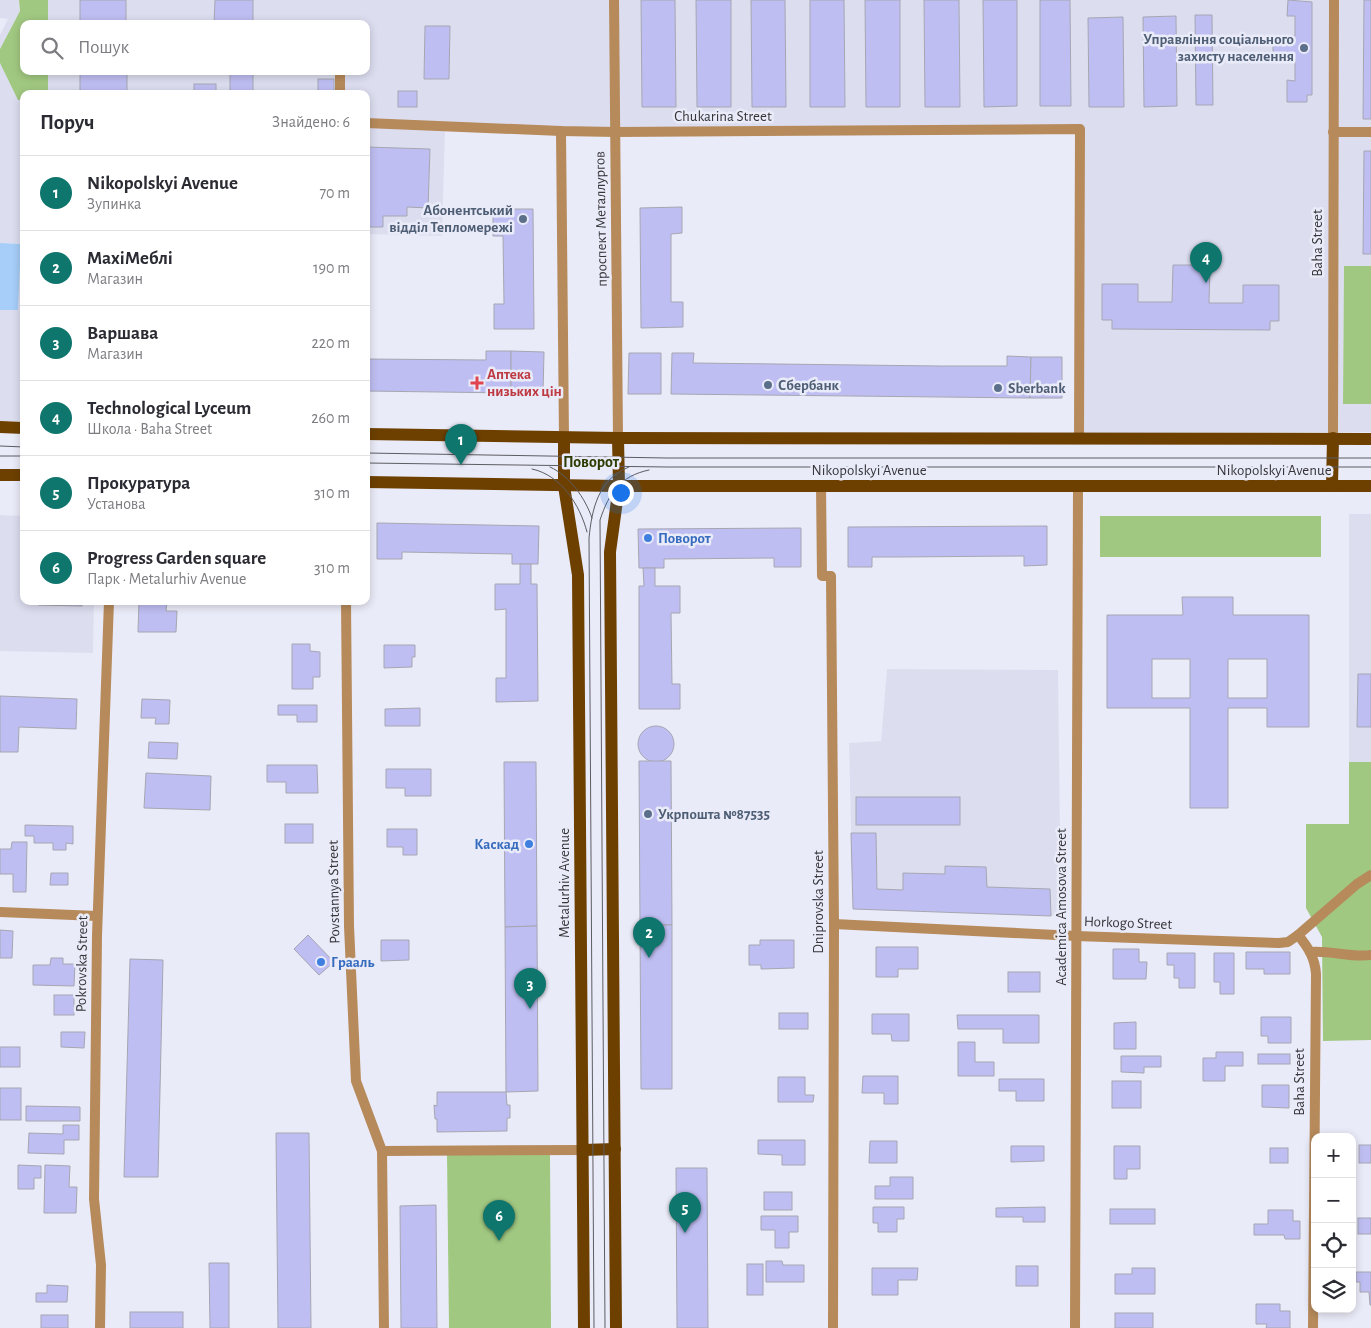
<!DOCTYPE html>
<html lang="uk">
<head>
<meta charset="utf-8">
<style>
  :root { --surface:#fff; --page:#f2f2f3; --text:#2b2b33; --muted:#7c7c81; --line:#e1e1e2; --accent:#0f766e }
  body { margin:0; font-family:"Alegreya Sans",sans-serif; background:var(--page); color:var(--text) }
  .controls { position:absolute; right:15px; bottom:15px; display:grid; overflow:hidden; border-radius:10px; box-shadow:0 2px 8px #0003 }
  .controls button { width:45px; height:45px; display:grid; place-items:center; padding:0; border:0; border-bottom:1px solid var(--line); background:var(--surface); color:var(--text); font:25px sans-serif }
  .you { position:absolute; left:620px; top:492px; width:18px; height:18px; margin:-12px; border:4px solid #fff; border-radius:50%; background:#1a73e8; box-shadow:0 0 0 8px #1a73e833 }
  .badge { display:grid; place-items:center; width:32px; height:32px; border-radius:50%; background:var(--accent); color:#fff; font-size:16px; font-weight:700 }
  .pin { position:absolute; translate:-50% -41px; filter:drop-shadow(0 1px 2px #0008) }
  .pin::after { content:''; position:absolute; top:26px; width:18px; height:15px; background:inherit; clip-path:polygon(0 0,100% 0,50% 100%) }
  .list { margin:0; padding:0; list-style:none }
  h2 { display:flex; justify-content:space-between; align-items:center; height:65px; margin:0; padding:0 20px; font-size:21px }
  h2 small { font-size:16px; font-weight:400; color:var(--muted) }
  .list li { display:grid; grid-template-columns:32px 1fr auto; gap:15px; align-items:center; box-sizing:border-box; height:75px; padding:0 20px; border-top:1px solid var(--line) }
  .list b { display:block; font-size:19px; white-space:nowrap }
  .list p { margin:0; font-size:16px; white-space:nowrap; color:var(--muted) }
  .list em { font-size:16px; font-style:normal; color:var(--muted) }
  .icon { flex:none; width:28px; height:28px; fill:none; stroke:currentColor; stroke-width:2; stroke-linecap:round; stroke-linejoin:round }
  .map { position:relative; flex:none; width:1371px; height:1328px; overflow:hidden }
  .search { position:absolute; background:var(--surface); box-shadow:0 2px 8px #0003; left:20px; top:20px; width:350px; height:55px; display:flex; align-items:center; gap:12px; box-sizing:border-box; padding:0 18px; border-radius:10px; color:var(--muted); font-size:19px }
  .panel { position:absolute; background:var(--surface); box-shadow:0 2px 8px #0003; left:20px; top:90px; width:350px; height:515px; border-radius:10px }
  .map>svg:first-child { display:block }
</style>
</head>
<body>
<div class="map">
<svg width="1371" height="1328" viewBox="0 0 1371 1328">
  <rect width="100%" height="100%" fill="#eaebf8"/>
  <g fill="#dcdef0">
    <path d="M0,0h19l1,11 -20,38v-14l8,-16 -8,-1z"/>
    <path d="M48,0h1323v266h-27l-1,138h28v28l-287,1 1,-301 -468,3 -172,-6 -3,107 -76,-2v-140h-319l1,-23h318v-47h-318z"/>
    <path d="M0,63l18,36 6,1v321h-24v-111h18l3,-66 -21,-1z"/>
    <rect x="1349" y="514" width="22" height="248"/>
    <path d="M0,515l24,1v85h70l-1,52 -93,-2z"/>
    <path d="M887,669l171,1 3,246 -208,-7 -4,-166 32,-2z"/>
  </g>
  <g fill="#a1c881">
    <path d="M19,0h29v24h-24v47h24v21l-1,2h-23v6h-6l-18,-37v-14l20,-38z"/>
    <path d="M1344,266h27v138h-28z"/>
    <rect x="1100" y="516" width="221" height="41"/>
    <path d="M1349,762h22v278l-48,1 -1,-104 -16,-29v-84h43z"/>
    <path d="M550,1153l1,175h-102l-2,-174z"/>
  </g>
  <path fill="#a6cef8" d="M0,243l21,1 -3,66h-18z"/>
  <g fill="#bfbef2" stroke="#a6a6b2" fill-rule="evenodd">
    <rect x="80" y="0" width="46" height="24"/>
    <path d="M215,0h38v24h-39z"/>
    <path d="M641,0h34l1,107h-34z"/>
    <path d="M696,0h35v107h-34z"/>
    <path d="M751,0h34l1,107h-34z"/>
    <path d="M810,0h34l1,107h-35z"/>
    <path d="M865,0h35v107h-34z"/>
    <path d="M924,0h35l1,107h-35z"/>
    <path d="M983,0h34v106l-33,1z"/>
    <path d="M1040,0h30l1,106h-31z"/>
    <path d="M1288,0l24,2v93h-5v7h-20v-22l8,1v-21h-22v-24h22v-20h-8z"/>
    <path d="M1364,0h7v119h-8z"/>
    <path d="M1195,15h17l1,90h-17z"/>
    <path d="M1176,16l1,90 -33,1 -1,-90z"/>
    <path d="M1123,17l1,90h-35l-1,-89z"/>
    <path d="M425,26h25l-1,53h-25z"/>
    <rect x="80" y="71" width="47" height="23"/>
    <rect x="230" y="71" width="23" height="23"/>
    <rect x="318" y="79" width="16" height="15"/>
    <rect x="194" y="84" width="22" height="10"/>
    <rect x="398" y="91" width="19" height="16"/>
    <path d="M366,147l64,2 -2,59 -21,-1v9h-24v11h-17z"/>
    <path d="M1364,151h7v103h-8z"/>
    <path d="M682,207v26l-11,1v68h12v25l-42,1 -1,-120z"/>
    <path d="M493,209h40l1,120h-40v-25h10l-1,-68h-10z"/>
    <path d="M1173,265h37l-1,38h34v-18h36v36h-9v9l-158,-1v-9h-10v-36h36v18h34z"/>
    <path d="M486,351h25v42l-145,-2v-32l120,1z"/>
    <path d="M511,351l33,1 -1,41h-32z"/>
    <path d="M629,353h32v41h-33z"/>
    <path d="M672,353h22l-1,10 247,3h67v-10l24,1 -1,41 -359,-4z"/>
    <path d="M1031,357h31v41h-32z"/>
    <path d="M377,523l162,3 -1,38h-26v-10l-110,-2v7h-25z"/>
    <path d="M1047,526v39l-23,1v-10l-127,1h-25v10h-24v-40z"/>
    <path d="M801,528v39h-27v-9l-110,1v9h-25l-1,-39z"/>
    <path d="M520,564h11v20h6l1,117 -42,1v-24h10v-69l-11,1v-26h25z"/>
    <path d="M643,568h12v18h25v27h-9l1,71h8v25h-41v-123h5z"/>
    <path d="M1182,597h51v18h76v112h-42v-19h-39v100h-38v-100h-83v-93h76zM1152,659h38v39h-38zM1228,659h39v39h-39z"/>
    <path d="M39,601h43v5l-44,-1z"/>
    <path d="M139,601h28l-1,10h11l-1,21h-38z"/>
    <path d="M292,644h18v7l10,1v25h-7v12h-21z"/>
    <path d="M384,645h31v12h-3v10l-28,1z"/>
    <path d="M1358,674h13v53h-14z"/>
    <path d="M0,696l77,3 -1,30 -57,-2 -1,25h-18z"/>
    <path d="M142,699l28,1 -1,24h-14l1,-6h-15z"/>
    <path d="M278,705h39v17h-20v-7h-19z"/>
    <path d="M420,708v18h-35v-17z"/>
    <circle cx="656" cy="744" r="18"/>
    <path d="M149,742l29,1 -1,16 -29,-1z"/>
    <path d="M639,761h32l1,164h-32z"/>
    <path d="M504,762h32l1,164 -32,1z"/>
    <path d="M267,765h50l1,28h-32v-11h-19z"/>
    <path d="M386,769h45v27h-26v-8h-19z"/>
    <path d="M146,773l65,3 -1,34 -66,-2z"/>
    <rect x="856" y="797" width="104" height="28"/>
    <rect x="285" y="824" width="28" height="19"/>
    <path d="M25,825l48,1v18l-7,-1v7h-13v-7h-19v-7h-9z"/>
    <path d="M387,829h30v26h-14v-8h-16z"/>
    <path d="M851,833h25l1,56 26,1v-17l42,1v-8l41,1 1,20 63,2 1,27 -198,-7z"/>
    <path d="M12,842h15l-1,50h-13v-18h-13v-25h11z"/>
    <path d="M51,873h17v12h-18z"/>
    <path d="M640,925h32v164h-31z"/>
    <path d="M537,926l1,165 -32,1 -1,-165z"/>
    <path d="M0,930l13,1 -1,27h-12z"/>
    <path d="M308,935l26,27 -15,13 -25,-26z"/>
    <path d="M381,940h28v20l-28,1z"/>
    <path d="M760,940h34v28l-33,1v-4h-12v-20h11z"/>
    <path d="M876,947h42v22h-20v8h-22z"/>
    <path d="M1113,949h26v13h8l-1,17h-33z"/>
    <path d="M1246,952h44v22h-26v-5h-18z"/>
    <path d="M1167,953h28v35h-16v-10h-5v-13h-7z"/>
    <path d="M1214,953h20v41h-14v-12h-6z"/>
    <path d="M51,958h12v6h12l-1,22 -41,-1v-20h17z"/>
    <path d="M130,959l33,1 -5,217h-34z"/>
    <rect x="1008" y="972" width="32" height="20"/>
    <rect x="54" y="995" width="20" height="20"/>
    <rect x="779" y="1013" width="29" height="16"/>
    <path d="M872,1014h37v27h-17l-1,-7h-19z"/>
    <path d="M957,1015h82v28h-36v-14h-45z"/>
    <path d="M1261,1017h30v26h-23v-7h-7z"/>
    <path d="M1136,1022v27h-22v-26z"/>
    <path d="M61,1032h24l-1,16 -23,-1z"/>
    <path d="M958,1042h17v20h19v14h-36z"/>
    <rect x="0" y="1047" width="20" height="20"/>
    <path d="M1216,1052h27v14h-18v15h-22v-23h13z"/>
    <rect x="1258" y="1054" width="32" height="10"/>
    <path d="M1121,1056h40v11h-17v6l-23,-1z"/>
    <path d="M863,1076h35v28h-14v-11h-22z"/>
    <path d="M778,1077h27v18h9l-1,7h-35z"/>
    <path d="M999,1079h45v22h-28v-10h-17z"/>
    <rect x="1112" y="1081" width="29" height="27"/>
    <path d="M1262,1085h27v23l-27,-1z"/>
    <rect x="0" y="1088" width="21" height="32"/>
    <path d="M437,1092h69l1,13h3v13h-3v13l-70,1v-13h-2l-1,-14 3,1z"/>
    <path d="M26,1106l54,1v14h-54z"/>
    <path d="M63,1125h16v15h-15v14l-36,-1 1,-20 34,1z"/>
    <path d="M276,1133h33l2,195h-33z"/>
    <path d="M758,1140h47v25h-23v-10l-24,-1z"/>
    <path d="M870,1141h27v22h-28z"/>
    <rect x="1359" y="1145" width="12" height="18"/>
    <path d="M1011,1146h33v15l-33,1z"/>
    <path d="M1114,1146h26v23h-13v10h-13z"/>
    <rect x="1270" y="1148" width="18" height="15"/>
    <path d="M18,1165l23,1v12h-7v11h-16z"/>
    <path d="M45,1165l25,1 -1,21h8l-1,26h-32z"/>
    <path d="M676,1168h31l1,160h-31z"/>
    <path d="M890,1177h23v22h-38v-13h15z"/>
    <rect x="764" y="1192" width="28" height="18"/>
    <path d="M436,1205l1,123h-36l-1,-122z"/>
    <path d="M873,1207h31v12h-7v13h-19v-9h-5z"/>
    <path d="M1045,1207v15h-22v-5h-27v-9z"/>
    <rect x="1110" y="1209" width="45" height="15"/>
    <path d="M1268,1210h25v11h7v18h-15l-1,-4h-30v-11h14z"/>
    <path d="M761,1216h37v16h-9v16h-14v-18h-14z"/>
    <rect x="1358" y="1218" width="13" height="16"/>
    <path d="M766,1261h16l1,4h21v17h-38z"/>
    <path d="M209,1263h20v65h-19z"/>
    <rect x="747" y="1264" width="16" height="31"/>
    <rect x="1016" y="1266" width="22" height="20"/>
    <path d="M872,1268h46l-1,12h-19v15h-26z"/>
    <path d="M1132,1268h23v26h-40v-20h17z"/>
    <path d="M1356,1272h15v33h-1l-1,-13h-9v-10h-4z"/>
    <path d="M47,1285l21,1 -1,16h-31v-9h11z"/>
    <path d="M1256,1304h24v7h10v17h-24l1,-4h-11z"/>
    <rect x="130" y="1312" width="53" height="16"/>
    <rect x="1115" y="1313" width="38" height="15"/>
    <rect x="41" y="1315" width="27" height="13"/>
  </g>
  <g fill="none" stroke-linecap="round" stroke-linejoin="round">
    <g stroke="#b68a5b" stroke-width="10">
      <path d="M614,0l4,438"/>
      <path d="M340,94v-23"/>
      <path d="M366,123l195,8 55,1 464,-3 -1,310"/>
      <path d="M561,131l3,307"/>
      <path d="M1333,132h38"/>
      <path d="M1333,438l1,-438"/>
      <path d="M821,486l1,90h9l3,348 -1,404"/>
      <path d="M346,601l3,325 7,155 26,70 2,177"/>
      <path d="M0,912l97,4"/>
      <path d="M834,924l242,12 203,7 9,-1 10,-7"/>
      <path d="M1310,952c21,-2 41,6 61,3"/>
      <path d="M382,1151l201,-1"/>
      <path d="M100,1328l1,-63 -7,-66 3,-263 12,-335"/>
      <path d="M1075,1328l3,-842"/>
      <path d="M1313,1328l3,-354c-1,-16 -8,-27 -18,-39l59,-51 14,-9"/>
    </g>
    <g stroke="#6d4000" stroke-width="12">
      <path d="M0,427l24,1"/>
      <path d="M366,434l252,4 753,1"/>
      <path d="M564,438v48l14,89 6,753"/>
      <path d="M0,475h24"/>
      <path d="M366,482l250,4h755"/>
      <path d="M1332,486l1,-48"/>
      <path d="M583,1150l32,-1"/>
      <path d="M616,1328l-6,-776 9,-66 -1,-48"/>
    </g>
    <g stroke="#5c5c63" stroke-width="1">
      <path d="M0,446l24,1"/>
      <path d="M366,453l301,5h704"/>
      <path d="M0,456h24"/>
      <path d="M366,463l301,4h704"/>
      <path d="M550,467c20,9 35,31 42,51"/>
      <path d="M532,469c29,6 48,36 55,63"/>
      <path d="M594,1328l-5,-790c3,-29 9,-59 40,-71"/>
      <path d="M605,1328l-5,-808c9,-27 20,-44 49,-50"/>
    </g>
  </g>
  <g fill="#5c6f8a" stroke="#eaebf8" stroke-width="2">
    <circle cx="1304" cy="48" r="5"/>
    <circle cx="523" cy="219" r="5"/>
    <circle cx="768" cy="385" r="5"/>
    <circle cx="998" cy="388" r="5"/>
    <circle cx="648" cy="814" r="5"/>
  </g>
  <path fill="#e0444e" stroke="#eaebf8" stroke-width="2" d="M474.5 375.5h5v5h5v5h-5v5h-5v-5h-5v-5h5z"/>
  <g fill="#3f7fe0" stroke="#eaebf8" stroke-width="2">
    <circle cx="648" cy="538" r="5"/>
    <circle cx="529" cy="844" r="5"/>
    <circle cx="321" cy="962" r="5"/>
  </g>
  <g text-anchor="middle" dominant-baseline="central" stroke-width="5" stroke-linejoin="round" paint-order="stroke">
    <g font-size="15" font-weight="bold" fill="#4e5e75" stroke="#eaebf8" text-anchor="start">
      <text x="1294" y="39" text-anchor="end">Управління соціального<tspan x="1294" dy="17">захисту населення</tspan></text>
      <text x="513" y="210" text-anchor="end">Абонентський<tspan x="513" dy="17">відділ Тепломережі</tspan></text>
      <text x="778" y="385">Сбербанк</text>
      <text x="1008" y="388">Sberbank</text>
      <text x="658" y="814">Укрпошта №87535</text>
    </g>
    <g font-size="15" fill="#35353a" stroke="#eaebf8">
      <text x="723" y="116">Chukarina Street</text>
      <text transform="translate(601 219) rotate(-91)">проспект Металлургов</text>
      <text transform="translate(1317 243) rotate(-90)">Baha Street</text>
      <text x="869" y="470">Nikopolskyi Avenue</text>
      <text x="1274" y="470">Nikopolskyi Avenue</text>
      <text transform="translate(564 883) rotate(-90)">Metalurhiv Avenue</text>
      <text transform="translate(334 892) rotate(-91)">Povstannya Street</text>
      <text transform="translate(818 902) rotate(-90)">Dniprovska Street</text>
      <text transform="translate(1061 907) rotate(-90)">Academica Amosova Street</text>
      <text transform="translate(1128 923) rotate(2)">Horkogo Street</text>
      <text transform="translate(82 964) rotate(-89)">Pokrovska Street</text>
      <text transform="translate(1299 1082) rotate(-90)">Baha Street</text>
    </g>
    <g font-size="15" font-weight="bold" fill="#be3a42" stroke="#eaebf8" text-anchor="start">
      <text x="487" y="374">Аптека<tspan x="487" dy="17">низьких цін</tspan></text>
    </g>
    <g font-size="15" font-weight="bold" fill="#366cbe" stroke="#eaebf8" text-anchor="start">
      <text x="658" y="538">Поворот</text>
      <text x="519" y="844" text-anchor="end">Каскад</text>
      <text x="331" y="962">Грааль</text>
    </g>
    <g font-size="16" font-weight="bold" fill="#2c3b01" stroke="#eaebf8">
      <text x="591" y="462">Поворот</text>
    </g>
  </g>
</svg>
<div class="controls">
<button>+</button>
<button>−</button>
<button><svg class="icon" aria-label="locate" viewBox="0 0 24 24"><circle cx="12" cy="12" r="6"/><path d="M12 2v4M12 18v4M2 12h4M18 12h4"/></svg></button>
<button><svg class="icon" aria-label="layers" viewBox="0 0 24 24"><path d="M12 4l9 5-9 5-9-5zM3 14l9 5 9-5"/></svg></button>
</div>
<div class="you"></div>
<div class="pin badge" style="left:461px;top:465px">1</div>
<div class="pin badge" style="left:649px;top:958px">2</div>
<div class="pin badge" style="left:530px;top:1009px">3</div>
<div class="pin badge" style="left:1206px;top:283px">4</div>
<div class="pin badge" style="left:685px;top:1233px">5</div>
<div class="pin badge" style="left:499px;top:1241px">6</div>
<div class="search"><svg class="icon" aria-label="search" viewBox="0 0 24 24"><circle cx="10" cy="10" r="6"/><path d="M15 15l6 6"/></svg>Пошук</div>
<section class="panel">
<h2>Поруч<small>Знайдено: 6</small></h2>
<ul class="list">
<li><span class="badge">1</span><div><b>Nikopolskyi Avenue</b><p>Зупинка</p></div><em>70 m</em></li>
<li><span class="badge">2</span><div><b>MaxiМеблі</b><p>Магазин</p></div><em>190 m</em></li>
<li><span class="badge">3</span><div><b>Варшава</b><p>Магазин</p></div><em>220 m</em></li>
<li><span class="badge">4</span><div><b>Technological Lyceum</b><p>Школа · Baha Street</p></div><em>260 m</em></li>
<li><span class="badge">5</span><div><b>Прокуратура</b><p>Установа</p></div><em>310 m</em></li>
<li><span class="badge">6</span><div><b>Progress Garden square</b><p>Парк · Metalurhiv Avenue</p></div><em>310 m</em></li>
</ul>
</section>
</div>
</body>
</html>
